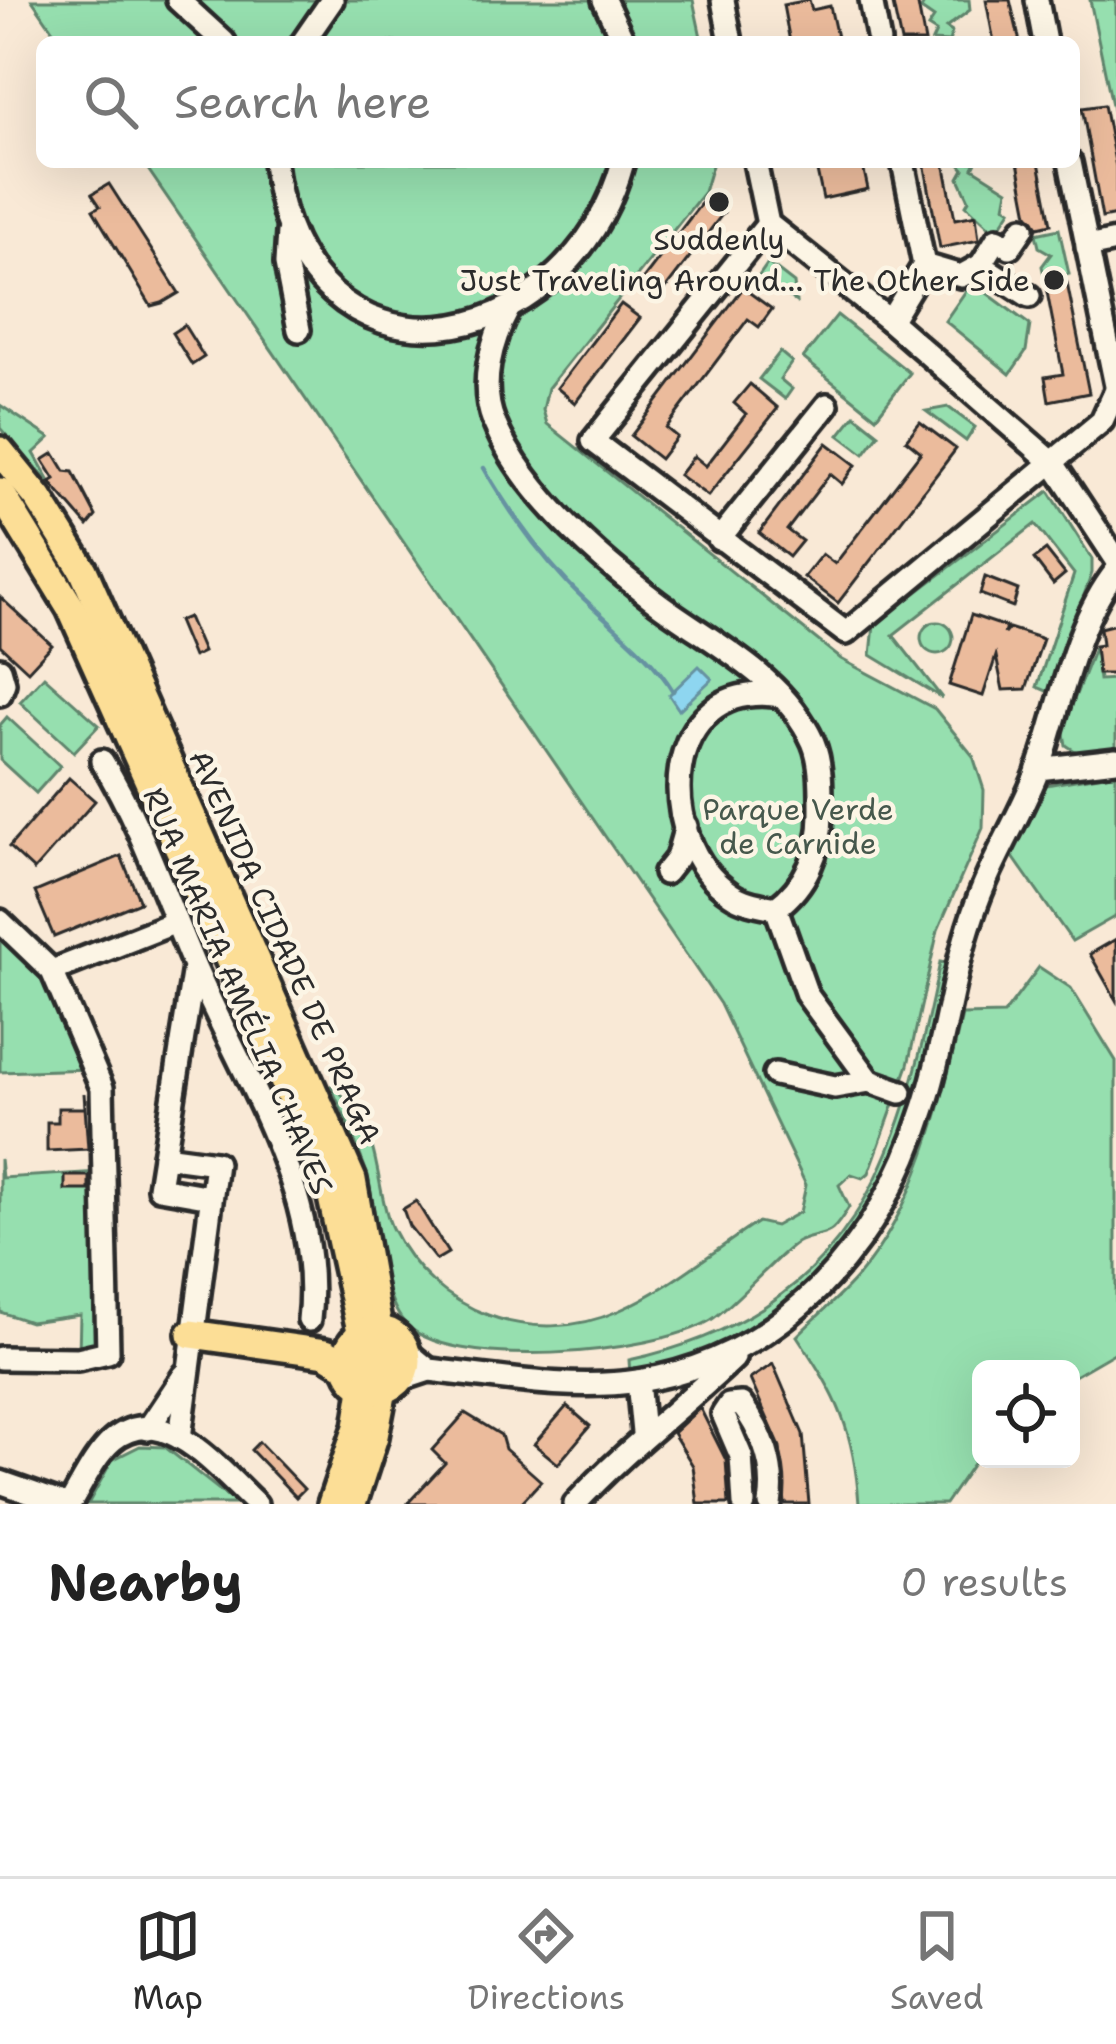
<!DOCTYPE html>
<html lang="en">
<head>
<meta charset="utf-8">
<style>
  :root { --surface:#fff; --page:#f2f2f2; --text:#222; --muted:#767676; --line:#e0e0e0; --accent:#2b2b2b }
  body { margin:0; font-family:"Shantell Sans",sans-serif; background:var(--page); color:var(--text) }
  .controls { position:absolute; right:36px; bottom:36px; display:grid; overflow:hidden; border-radius:18px; box-shadow:0 12px 48px #0002 }
  .controls button { width:108px; height:108px; display:grid; place-items:center; padding:0; border:0; border-bottom:3px solid var(--line); background:var(--surface); color:var(--text); font:60px sans-serif }
  .list { margin:0; padding:0; list-style:none }
  h2 { display:flex; justify-content:space-between; align-items:center; height:156px; margin:0; padding:0 48px; font-size:51px }
  h2 small { font-size:39px; font-weight:400; color:var(--muted) }
  .icon { flex:none; width:66px; height:66px; fill:none; stroke:currentColor; stroke-width:2; stroke-linecap:round; stroke-linejoin:round }
  .map { position:relative; flex:none; width:1116px; height:1504px; overflow:hidden }
  .search { position:absolute; background:var(--surface); box-shadow:0 12px 48px #0002; left:36px; right:36px; top:36px; height:132px; display:flex; align-items:center; gap:30px; box-sizing:border-box; padding:0 42px; border-radius:18px; color:var(--muted); font-size:45px }
  .sheet { height:372px; background:var(--surface) }
  nav { display:flex; justify-content:space-around; align-items:center; box-sizing:border-box; height:168px; border-top:3px solid var(--line); background:var(--surface); font-size:33px; color:var(--muted) }
  nav a { display:grid; justify-items:center; gap:6px }
  nav .on { color:var(--accent) }
  .map>svg:first-child { display:block }
</style>
</head>
<body>
<div class="map">
<svg width="1116" height="1504" viewBox="0 0 1116 1504">
  <rect width="100%" height="100%" fill="#f9e9d6"/>
  <filter id="ink" filterUnits="userSpaceOnUse"><feTurbulence type="fractalNoise" baseFrequency=".00833" numOctaves="2"/><feDisplacementMap in="SourceGraphic" scale="24" xChannelSelector="R" yChannelSelector="G"/><feConvolveMatrix kernelMatrix="1 2 1 2 8 2 1 2 1" color-interpolation-filters="sRGB"/></filter>
  <g filter="url(#ink)">
    <g fill="#96dfaf" stroke="#60856d" stroke-width="3">
      <path d="M32,0h661l9,42h-641z"/>
      <path d="M926,0h43l1,10 -24,18 6,4 -3,10 -17,-1 4,-9 -8,-5 6,-9 -13,-9z"/>
      <path d="M1090,0h26v124z"/>
      <path d="M143,162h570l-9,30 -156,196 -5,22 4,14 294,235 94,50 38,47 11,34 -1,38 -45,102 -30,135 -39,108 -6,5 -12,-4 -12,11 10,22c-21,34 -20,23 -49,34 -17,7 -66,65 -89,79 -56,34 -265,54 -308,1 -26,-32 -24,-108 -37,-150 -10,-29 -23,-57 -35,-85l4,-2c12,20 31,41 37,63 8,26 9,57 20,81 41,84 141,121 226,83 49,-21 95,-60 140,-89l17,4 25,-14 6,-27 -86,-181z"/>
      <path d="M958,162h18l-3,6 35,22 -3,16 6,4 -15,23 -30,-28 3,-5 -10,-22 5,-9z"/>
      <path d="M1059,229l10,45 -24,5 -3,-13 9,-12 -12,-7 -3,-13z"/>
      <path d="M768,263l26,20 2,19 -37,-26z"/>
      <path d="M972,282l58,43 -4,26 -16,23 -65,-53z"/>
      <path d="M837,315l73,58 -34,44 -73,-59z"/>
      <path d="M780,352l12,10 -12,17 12,10 -7,10 -26,-20z"/>
      <path d="M0,405l50,33 -16,15 19,34 -53,-59z"/>
      <path d="M948,407l27,20 -9,14 -40,-30z"/>
      <path d="M855,415l24,19 -15,20 -25,-19z"/>
      <path d="M1049,491l43,68v14l-43,119 -12,-5 37,-113 -39,-50 -142,111 49,63 -71,-43 3,-30z"/>
      <circle cx="937" cy="638" r="16"/>
      <path d="M1095,646l4,34 17,-1v68l-38,6 -12,-8 -3,-17z"/>
      <path d="M44,676l55,49 -25,27 -54,-50z"/>
      <path d="M7,717l53,49 -24,27 -36,-33v-35z"/>
      <path d="M1116,773v143l-44,25 -61,-87 35,-69z"/>
      <path d="M0,926l47,47 42,96 -89,3z"/>
      <path d="M940,962l11,2 -29,131 -53,120 -86,98 -79,44 -74,17 -1,-14c223,-49 271,-197 311,-398z"/>
      <path d="M1039,967l32,21 45,73v291l-45,26v-9h-90v83l-36,52h-86c-5,-75 -21,-106 -62,-168 20,-20 43,-39 61,-60 60,-69 84,-175 104,-261l42,-1z"/>
      <path d="M0,1159l2,19 97,-6 6,169 -26,13 1,-39 -50,7 -30,-10z"/>
      <path d="M140,1446l25,1 72,57h-149l24,-44z"/>
    </g>
    <path fill="#8ed6f0" stroke="#6692a1" stroke-width="3" d="M699,666l13,13 -33,31 -10,-15z"/>
    <g fill="none" stroke-linecap="round" stroke-linejoin="round">
      <path stroke="#6692a1" stroke-width="4.5" d="M484,468c23,40 52,81 84,115 32,34 82,69 105,108"/>
    </g>
    <g fill="#ebbb9c" stroke="#2b2b2b" stroke-width="3">
      <path d="M809,0l3,10 18,-4 8,36h-48l-7,-37z"/>
      <path d="M892,0h25l8,42h-24z"/>
      <path d="M986,0h24l10,42h-26z"/>
      <path d="M1104,105l12,62v48l-14,3 -20,-110z"/>
      <path d="M815,162h47l6,27 -45,10z"/>
      <path d="M924,162h20l11,57 21,-4 3,25 -39,8z"/>
      <path d="M1018,162h21l12,62 -13,3 -10,-13z"/>
      <path d="M109,184l70,109 -17,10 -11,3 -58,-96 7,-4 -8,-12z"/>
      <path d="M706,197l18,15 -64,84 -19,-14z"/>
      <path d="M1067,283l22,110 -40,8 -4,-24 18,-3 -17,-87z"/>
      <path d="M743,288l29,21 -13,18 -11,-8 -82,109 11,9 -17,22 -29,-23z"/>
      <path d="M621,304l19,14 -65,85 -18,-15z"/>
      <path d="M184,325l20,32 -12,8 -20,-32z"/>
      <path d="M750,384l28,24 -70,88 -29,-21 15,-19 12,10 40,-52 -12,-11z"/>
      <path d="M920,422l36,27 -118,154 -34,-26 18,-23 13,10 86,-112 -15,-12z"/>
      <path d="M827,443l29,22 -14,19 -12,-10 -43,56 15,11 -13,16 -30,-24z"/>
      <path d="M54,453l11,18 8,1 23,44 -8,10 -38,-44 5,-3 -12,-19z"/>
      <path d="M1046,550l19,24 -12,10 -19,-25z"/>
      <path d="M985,577l33,13 -5,17 -33,-13z"/>
      <path d="M0,597l52,48 -24,26 -28,-26z"/>
      <path d="M971,615l35,12 -2,7 5,-6 34,11 -17,50 -23,1 -7,-34 -13,40 -34,-11z"/>
      <path d="M188,617l15,35 -10,5 -15,-36z"/>
      <path d="M1116,624v50h-18l-3,-28 7,-1 -2,-17z"/>
      <path d="M69,778l26,23 -61,69 -25,-23z"/>
      <path d="M121,856l19,46 -86,35 -19,-45z"/>
      <path d="M1116,939v61l-26,-46z"/>
      <path d="M84,1093l4,56 -41,2v-29h11v-14h27z"/>
      <rect x="65" y="1176" width="24" height="14"/>
      <path d="M416,1201l32,52 -12,7 -27,-34 -6,-17z"/>
      <path d="M773,1364l30,70 6,70h-24l-5,-57 -30,-68z"/>
      <path d="M567,1406l23,20 -32,38 -24,-20z"/>
      <path d="M700,1408l26,52 3,44h-31l-5,-38 -20,-33z"/>
      <path d="M465,1413l36,22 4,14 36,32 -21,23h-113l38,-41 -13,-13z"/>
      <path d="M259,1442l45,47 -8,8 -45,-47z"/>
    </g>
    <g fill="none" stroke-linecap="round" stroke-linejoin="round">
      <defs>
        <g id="minor">
          <path d="M178,0l46,42"/>
          <path d="M604,0l20,42"/>
          <path d="M723,0l8,42"/>
          <path d="M871,0l8,42"/>
          <path d="M1037,0l8,42"/>
          <path d="M303,42l29,-42"/>
          <path d="M274,162c28,244 295,198 349,0"/>
          <path d="M755,162l13,62 122,97 163,142 63,96"/>
          <path d="M1070,162l46,224"/>
          <path d="M768,224l-175,217 253,192 256,-212 14,-31"/>
          <path d="M1023,228l-13,19 -13,-8 -16,26 48,31"/>
          <path d="M288,232l-2,32 13,66"/>
          <path d="M1087,247l29,-6"/>
          <path d="M924,265l37,11 20,-11"/>
          <path d="M509,308c-18,33 -30,77 -15,114 29,71 104,136 164,181 55,41 125,73 155,139 9,21 8,49 8,72 0,37 -15,72 -45,94"/>
          <path d="M890,321l34,-56 -21,-103"/>
          <path d="M719,539l108,-134"/>
          <path d="M0,669l4,14 -4,11"/>
          <path d="M102,761c39,63 62,134 91,202 48,112 131,231 116,357"/>
          <path d="M1038,769l78,-9"/>
          <path d="M665,873l12,-15 9,-32"/>
          <path d="M776,908c-15,-3 -32,-5 -45,-14 -79,-53 -72,-218 50,-198"/>
          <path d="M0,921l52,50 50,117 6,264 -30,7 -78,-1"/>
          <path d="M194,967l-35,221 52,9"/>
          <path d="M52,971l124,-49"/>
          <path d="M775,1074l60,13 35,-6 -63,-86 -31,-87"/>
          <path d="M870,1081l31,11"/>
          <path d="M164,1156l52,7 -36,275"/>
          <path d="M406,1351l23,19"/>
          <path d="M399,1380l30,-10c66,7 143,21 209,11 147,-23 243,-137 286,-273 21,-63 27,-130 49,-194 17,-52 48,-98 67,-149 22,-64 34,-141 76,-194"/>
          <path d="M638,1381l5,52"/>
          <path d="M148,1429l36,-54"/>
          <path d="M0,1482l63,22"/>
          <path d="M70,1504c12,-20 25,-49 43,-64 51,-42 109,33 143,64"/>
          <path d="M575,1504c50,-54 106,-96 159,-146"/>
          <path d="M744,1504l-3,-48 -18,-42 6,-9 12,-1c22,29 35,64 29,100"/>
        </g>
        <g id="major">
          <path d="M0,451l39,48 44,71 269,610 34,194 -12,62 -22,68"/>
          <path d="M0,492l71,116 257,571 40,184 -10,64 -26,77"/>
          <circle cx="377" cy="1360" r="30"/>
          <path d="M191,1334l135,19 21,13"/>
        </g>
      </defs>
      <use href="#minor" stroke="#2b2b2b" stroke-width="30"/>
      <use href="#major" stroke="#2b2b2b" stroke-width="36"/>
      <use href="#minor" stroke="#fcf5e5" stroke-width="21"/>
      <use href="#major" stroke="#fcde96" stroke-width="27"/>
    </g>
  </g>
  <g fill="#2b2b2b" stroke="#fcf5e5" stroke-width="4.5">
    <circle cx="719" cy="202" r="12"/>
    <circle cx="1054" cy="280" r="12"/>
  </g>
  <g text-anchor="middle" dominant-baseline="central" stroke-width="9" stroke-linejoin="round" paint-order="stroke">
    <g font-size="30" fill="#2b2b2b" stroke="#fcf5e5">
      <text x="719" y="239">Suddenly</text>
      <text x="1030" y="280" text-anchor="end">Just Traveling Around… The Other Side</text>
    </g>
    <g font-size="30" fill="#46584c" stroke="#fcf5e5">
      <text x="798" y="809">Parque Verde<tspan x="798" dy="34">de Carnide</tspan></text>
    </g>
    <g font-size="30" fill="#2b2b2b" stroke="#fcf5e5">
      <text transform="translate(285 947) rotate(66)">AVENIDA CIDADE DE PRAGA</text>
      <text transform="translate(238 991) rotate(67)">RUA MARIA AMÉLIA CHAVES</text>
    </g>
  </g>
</svg>
<div class="controls">
<button><svg class="icon" aria-label="locate" viewBox="0 0 24 24"><circle cx="12" cy="12" r="6"/><path d="M12 2v4M12 18v4M2 12h4M18 12h4"/></svg></button>
</div>
<div class="search"><svg class="icon" aria-label="search" viewBox="0 0 24 24"><circle cx="10" cy="10" r="6"/><path d="M15 15l6 6"/></svg>Search here</div>
</div>
<section class="sheet">
<h2>Nearby<small>0 results</small></h2>
<ul class="list">
</ul>
</section>
<nav>
<a class="on"><svg class="icon" aria-label="map" viewBox="0 0 24 24"><path d="M3 6l6-2 6 2 6-2v14l-6 2-6-2-6 2zM9 4v14M15 6v14"/></svg>Map</a>
<a><svg class="icon" aria-label="directions" viewBox="0 0 24 24"><path d="M12 3l9 9-9 9-9-9zM9 14v-3h6M13 9l2 2-2 2"/></svg>Directions</a>
<a><svg class="icon" aria-label="saved" viewBox="0 0 24 24"><path d="M7 4h10v16l-5-4-5 4z"/></svg>Saved</a>
</nav>
</body>
</html>
